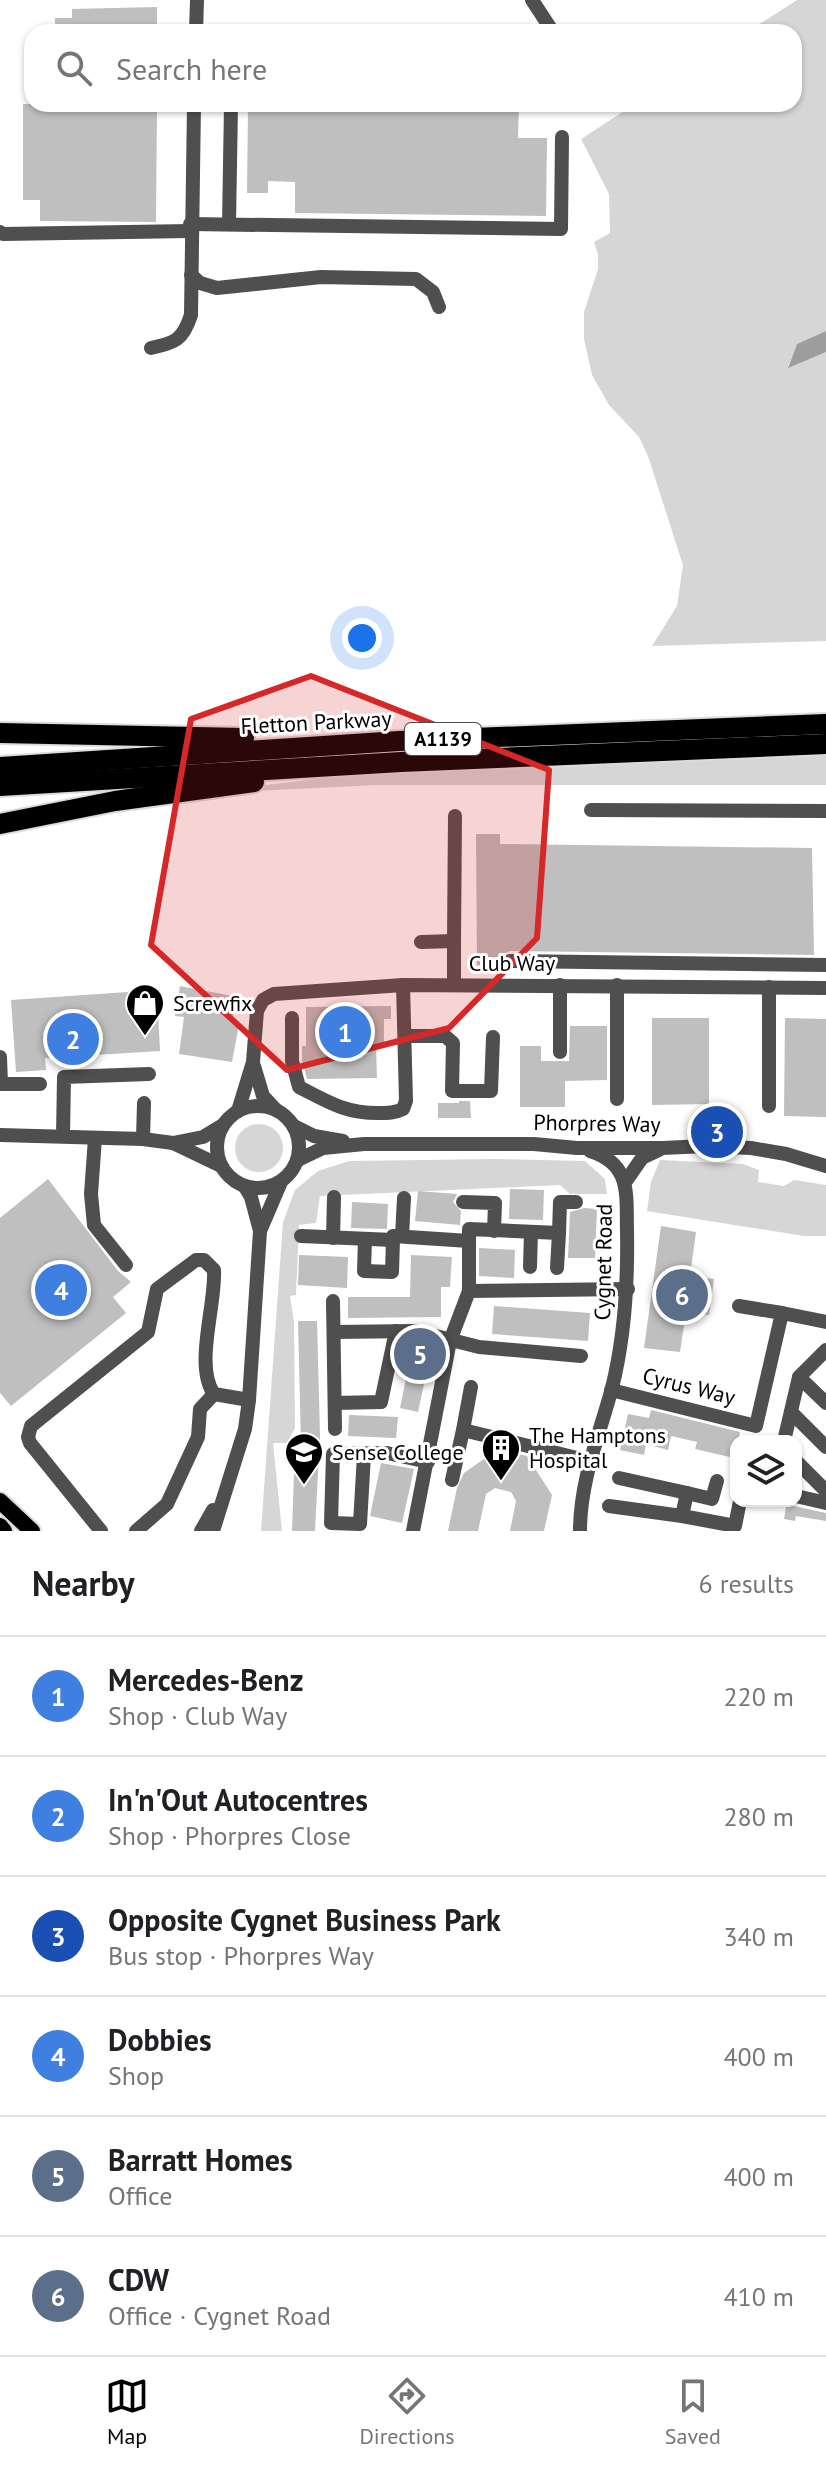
<!DOCTYPE html>
<html lang="en">
<head>
<meta charset="utf-8">
<style>
  :root { --surface:#fff; --page:#f6f6f6; --text:#202124; --muted:#757577; --line:#e0e0e0; --accent:#000 }
  body { margin:0; font-family:"PT Sans",sans-serif; background:var(--page); color:var(--text) }
  .controls { position:absolute; right:24px; bottom:24px; display:grid; overflow:hidden; border-radius:16px; box-shadow:0 2px 6px #0004 }
  .controls button { width:72px; height:72px; display:grid; place-items:center; padding:0; border:0; border-bottom:2px solid var(--line); background:var(--surface); color:var(--text); font:40px sans-serif }
  .you { position:absolute; left:362px; top:638px; width:28px; height:28px; margin:-20px; border:6px solid #fff; border-radius:50%; background:#1a73e8; box-shadow:0 0 0 12px #1a73e833 }
  .badge { display:grid; place-items:center; width:52px; height:52px; border-radius:50%; background:var(--accent); color:#fff; font-size:26px; font-weight:700 }
  .pin { position:absolute; translate:-50% -50%; border:4px solid #fff; box-shadow:0 2px 8px #0006 }
  .list { margin:0; padding:0; list-style:none }
  h2 { display:flex; justify-content:space-between; align-items:center; height:104px; margin:0; padding:0 32px; font-size:34px }
  h2 small { font-size:26px; font-weight:400; color:var(--muted) }
  .list li { display:grid; grid-template-columns:52px 1fr auto; gap:24px; align-items:center; box-sizing:border-box; height:120px; padding:0 32px; border-top:2px solid var(--line) }
  .list b { display:block; font-size:30px; white-space:nowrap }
  .list p { margin:0; font-size:26px; white-space:nowrap; color:var(--muted) }
  .list em { font-size:26px; font-style:normal; color:var(--muted) }
  .icon { flex:none; width:44px; height:44px; fill:none; stroke:currentColor; stroke-width:2; stroke-linecap:round; stroke-linejoin:round }
  .map { position:relative; flex:none; width:826px; height:1531px; overflow:hidden }
  .search { position:absolute; background:var(--surface); box-shadow:0 2px 6px #0004; left:24px; right:24px; top:24px; height:88px; display:flex; align-items:center; gap:20px; box-sizing:border-box; padding:0 28px; border-radius:24px; color:var(--muted); font-size:30px }
  .sheet { height:824px; background:var(--surface) }
  nav { display:flex; justify-content:space-around; align-items:center; box-sizing:border-box; height:112px; border-top:2px solid var(--line); background:var(--surface); font-size:22px; color:var(--muted) }
  nav a { display:grid; justify-items:center; gap:4px }
  nav .on { color:var(--accent) }
  .map>svg:first-child { display:block }
</style>
</head>
<body>
<div class="map">
<svg width="826" height="1531" viewBox="0 0 826 1531">
  <rect width="100%" height="100%" fill="#fff"/>
  <g fill="#d6d6d6">
    <path d="M797,0h29v331l-29,13 -9,23 38,-15v289l-174,5 25,-40 6,-41 -35,-109 -9,-19 -30,-32 -17,-30 -8,-36v-27l14,-43v-15l-4,-12 16,-9 -1,-39 -28,-55 54,-35h159v-72h-47z"/>
    <path d="M826,752v33h-448l-184,9 178,-22z"/>
    <circle cx="259" cy="1148" r="24"/>
    <path d="M494,1159l91,2 20,18 2,15h-37l-10,-9 -240,11 -4,27 -17,2 -3,70 -6,1 4,26 1,106 -8,15h-14l9,88h-21l22,-309 12,-32 23,-19 31,-10z"/>
    <path d="M660,1160l83,4 16,6 -1,12 26,4 10,-6 32,5v51h-22l-157,-25 4,-29z"/>
  </g>
  <path fill="#9d9d9d" d="M826,331v21l-38,16 9,-24z"/>
  <g fill="#bfbfbf">
    <path d="M157,7v25h-102v-14h17v-9z"/>
    <path d="M23,104h134l-1,118 -116,-1v-21h-17z"/>
    <path d="M248,104h271l-1,34h29l-1,78 -251,-3v-31l-27,-1v12h-21z"/>
    <path d="M476,834h24v10l312,4 2,107 -304,-4 -10,4v10h-23z"/>
    <path d="M180,986l57,11 -5,23 5,1 1,9 -6,32 -53,-8 5,-37 -9,-1z"/>
    <path d="M157,990l3,61 -115,7 1,12 -30,2 -5,-72z"/>
    <path d="M391,1006v13h-7v27h-8l1,32 -70,1 -5,-19v-14h4v-39z"/>
    <path d="M652,1018h57v86l-57,1z"/>
    <path d="M785,1018l41,1v98l-42,-1z"/>
    <path d="M570,1026h37v54l-42,1v26h-45v-61h21v15h28z"/>
    <path d="M459,1101h11l1,17h-33v-15h21z"/>
    <path d="M48,1179l70,92 13,11 -18,15 13,16 -115,93 -11,-13v-175z"/>
    <path d="M510,1189l34,1 -1,30 -34,-1z"/>
    <path d="M418,1191l39,3 -4,8 8,9 -1,14 -45,-4z"/>
    <path d="M352,1202l36,2 -1,25 -36,-1z"/>
    <path d="M584,1208l13,1 -2,49h-27l2,-46z"/>
    <path d="M661,1226l35,6 -6,44 24,3 -5,36 -23,-3 -6,40 -36,-4z"/>
    <path d="M479,1248l36,2 -1,28 -35,-2z"/>
    <path d="M299,1255l49,2 -1,31 -49,-3z"/>
    <path d="M411,1255l41,2 -2,30h-9v30l-93,1v-21h62z"/>
    <path d="M494,1306l96,7 -2,28 -96,-7z"/>
    <path d="M298,1321h19l3,113 -5,97h-23l3,-87h6z"/>
    <path d="M413,1344l19,3 -14,65 -18,-4z"/>
    <path d="M651,1410l89,22 -6,26 -39,-9 2,-7 -26,-6 -3,14 -22,-6 -2,11 -24,-5 8,-36 21,4z"/>
    <path d="M349,1415l49,2 -2,21 -48,-2z"/>
    <path d="M498,1449l29,7 25,39 -8,36h-34l6,-30 -5,-9 -16,-4 -9,6 -8,37h-30l9,-43 7,-15z"/>
    <path d="M381,1463l33,6 -12,54 -32,-7z"/>
    <path d="M787,1501l7,5 32,7v8l-30,-5 -1,5 -11,-2z"/>
  </g>
  <g fill="none" stroke-linecap="round" stroke-linejoin="round">
    <defs>
      <g id="major">
        <path d="M0,1501l32,30"/>
        <path d="M0,1526l4,5"/>
      </g>
      <g id="highway">
        <path d="M0,733l244,5"/>
        <path d="M0,767l399,-26 427,-17"/>
        <path d="M0,786l401,-24 425,-18"/>
        <path d="M0,824l115,-23 139,-19"/>
      </g>
    </defs>
    <use href="#major" stroke="#dbdbdb" stroke-width="20"/>
    <use href="#highway" stroke="#dbdbdb" stroke-width="24"/>
    <g stroke="#4f4f4f" stroke-width="14">
      <path d="M532,0l21,32"/>
      <path d="M196,32l1,-32"/>
      <path d="M190,224l371,5 1,-92"/>
      <path d="M229,224l2,-119"/>
      <path d="M0,232l3,2 187,-3"/>
      <path d="M191,275l9,8 17,5 104,-11 95,2 17,13 6,15"/>
      <path d="M151,348c24,-5 32,-8 40,-33l3,-211"/>
      <path d="M591,810l235,1"/>
      <path d="M454,941l1,-125"/>
      <path d="M421,942l33,-1v44"/>
      <path d="M510,961l316,4"/>
      <path d="M617,985v114"/>
      <path d="M292,1018v43l7,26c29,15 46,26 79,26 10,0 17,0 25,-4l3,-8 -3,-116"/>
      <path d="M405,1036h40l8,7 -1,48h39l2,-54"/>
      <path d="M560,1052v-67"/>
      <path d="M0,1057l1,27"/>
      <path d="M254,1066l9,30 13,14"/>
      <path d="M0,1084h40"/>
      <circle cx="258" cy="1147" r="41"/>
      <path d="M769,1106v-119"/>
      <path d="M238,1111l15,-49 4,-51 6,-11 11,-6 129,-9 423,3"/>
      <path d="M294,1126l20,10 29,5"/>
      <path d="M0,1135l143,4 30,4 48,23"/>
      <path d="M63,1136l1,-59 85,-3"/>
      <path d="M95,1138l-4,56 3,31 32,40"/>
      <path d="M143,1139l1,-36"/>
      <path d="M173,1143l30,-6 20,-12"/>
      <path d="M298,1160l25,-12 41,-4h170l43,4h85l44,-2 45,2 35,6 40,12"/>
      <path d="M626,1181l16,-23 17,-8"/>
      <path d="M463,1202l32,1 -1,28"/>
      <path d="M260,1231l21,-49"/>
      <path d="M301,1236l92,4v-4l76,5"/>
      <path d="M402,1236l2,-38"/>
      <path d="M333,1238l1,-41"/>
      <path d="M365,1239l-1,32 28,1 1,-32"/>
      <path d="M530,1267l1,-35"/>
      <path d="M557,1268l2,-35"/>
      <path d="M469,1291v-62l90,4 1,-31h16"/>
      <path d="M333,1301l2,128"/>
      <path d="M782,1313l44,9"/>
      <path d="M334,1332l82,-1 63,16 102,9"/>
      <path d="M799,1377l27,26"/>
      <path d="M611,1390l145,36 26,-113 -43,-7"/>
      <path d="M335,1403l46,-1 15,-71"/>
      <path d="M791,1412l35,35"/>
      <path d="M463,1430l8,-43"/>
      <path d="M784,1441l15,-64 27,-27"/>
      <path d="M364,1455l-4,69 -29,-1 2,-69 54,-1 41,9"/>
      <path d="M796,1461l30,30"/>
      <path d="M619,1478l68,15"/>
      <path d="M452,1480l11,-50 126,31"/>
      <path d="M717,1481l-5,18 -25,-6 -5,23 53,10 5,-25"/>
      <path d="M796,1496l30,7"/>
      <path d="M609,1506l73,10"/>
      <path d="M101,1531l-71,-88 -2,-6 3,-11 117,-94 9,-43 39,-29h8l10,10c2,35 -20,96 0,124l35,6"/>
      <path d="M136,1531l31,-27 31,-67 2,-28 14,-15"/>
      <path d="M201,1531l12,-21"/>
      <path d="M213,1531l32,-102 4,-29 11,-169 -9,-34 -6,-10"/>
      <path d="M413,1531l37,-190 19,-50 159,-2"/>
      <path d="M580,1531c0,-50 19,-95 32,-143 13,-52 16,-103 15,-157 -1,-36 5,-67 -37,-80"/>
    </g>
    <use href="#major" stroke="#000" stroke-width="16"/>
    <use href="#highway" stroke="#000" stroke-width="20"/>
  </g>
  <path fill="#d62828" fill-opacity="0.2" stroke="#d62828" stroke-width="6" stroke-linejoin="round" d="M311,676l238,94 -12,168 -88,90 -162,42 -136,-125 40,-226z"/>
  <defs>
    <symbol id="shop-pin" viewBox="-11 -11 22 30"><path d="M0 17L-7.5 6A9.5 9.5 0 1 1 7.5 6Z" fill="#000" stroke="#fff"/><path d="M-5-2.5h2.3a2.7 3.5 0 0 1 5.4 0H5L5.5 6h-11ZM-1.5-2.5h3a1.5 2.3 0 0 0-3 0Z" fill="#fff"/></symbol>
    <symbol id="building-pin" viewBox="-11 -11 22 30"><path d="M0 17L-7.5 6A9.5 9.5 0 1 1 7.5 6Z" fill="#000" stroke="#fff"/><path d="M-4-6H4V6H1V3H-1V6H-4ZM-2.5-4.3h1.7v1.8h-1.7ZM.8-4.3h1.7v1.8H.8ZM-2.5-1h1.7V.8h-1.7ZM.8-1h1.7V.8H.8Z" fill="#fff"/></symbol>
    <symbol id="university-pin" viewBox="-11 -11 22 30"><path d="M0 17L-7.5 6A9.5 9.5 0 1 1 7.5 6Z" fill="#000" stroke="#fff"/><path d="M0-5L7-2L0 1L-7-2ZM-4 1L0 2.5L4 1V4Q0 6-4 4Z" fill="#fff"/></symbol>
  </defs>
  <g fill-rule="evenodd">
    <use href="#shop-pin" x="123" y="981" width="44" height="60"/>
    <use href="#building-pin" x="479" y="1426" width="44" height="60"/>
    <use href="#university-pin" x="282" y="1430" width="44" height="60"/>
  </g>
  <g text-anchor="middle" dominant-baseline="central" stroke-width="6" stroke-linejoin="round" paint-order="stroke">
    <rect fill="#fff" stroke="#4c4c4c" stroke-width="2" x="405" y="723" width="76" height="32" rx="6"/>
    <g font-size="20" font-weight="bold" fill="#000">
      <text x="443" y="739">A1139</text>
    </g>
    <g font-size="22" fill="#000" stroke="#fff">
      <text transform="translate(316 722) rotate(-3)">Fletton Parkway</text>
      <text x="512" y="963">Club Way</text>
      <text transform="translate(597 1123) rotate(1)">Phorpres Way</text>
      <text transform="translate(603 1262) rotate(-89)">Cygnet Road</text>
      <text transform="translate(689 1386) rotate(14)">Cyrus Way</text>
    </g>
    <g font-size="22" fill="#000" stroke="#fff" text-anchor="start">
      <text x="173" y="1003">Screwfix</text>
      <text x="529" y="1435">The Hamptons<tspan x="529" dy="25">Hospital</tspan></text>
      <text x="332" y="1452">Sense College</text>
    </g>
  </g>
</svg>
<div class="controls">
<button><svg class="icon" aria-label="layers" viewBox="0 0 24 24"><path d="M12 4l9 5-9 5-9-5zM3 14l9 5 9-5"/></svg></button>
</div>
<div class="you"></div>
<div class="pin badge" style="left:345px;top:1032px;background:#3f7fe0">1</div>
<div class="pin badge" style="left:73px;top:1039px;background:#3f7fe0">2</div>
<div class="pin badge" style="left:717px;top:1132px;background:#1a4fb4">3</div>
<div class="pin badge" style="left:61px;top:1290px;background:#3f7fe0">4</div>
<div class="pin badge" style="left:420px;top:1354px;background:#5c6f8a">5</div>
<div class="pin badge" style="left:682px;top:1295px;background:#5c6f8a">6</div>
<div class="search"><svg class="icon" aria-label="search" viewBox="0 0 24 24"><circle cx="10" cy="10" r="6"/><path d="M15 15l6 6"/></svg>Search here</div>
</div>
<section class="sheet">
<h2>Nearby<small>6 results</small></h2>
<ul class="list">
<li><span class="badge" style="background:#3f7fe0">1</span><div><b>Mercedes-Benz</b><p>Shop · Club Way</p></div><em>220 m</em></li>
<li><span class="badge" style="background:#3f7fe0">2</span><div><b>In'n'Out Autocentres</b><p>Shop · Phorpres Close</p></div><em>280 m</em></li>
<li><span class="badge" style="background:#1a4fb4">3</span><div><b>Opposite Cygnet Business Park</b><p>Bus stop · Phorpres Way</p></div><em>340 m</em></li>
<li><span class="badge" style="background:#3f7fe0">4</span><div><b>Dobbies</b><p>Shop</p></div><em>400 m</em></li>
<li><span class="badge" style="background:#5c6f8a">5</span><div><b>Barratt Homes</b><p>Office</p></div><em>400 m</em></li>
<li><span class="badge" style="background:#5c6f8a">6</span><div><b>CDW</b><p>Office · Cygnet Road</p></div><em>410 m</em></li>
</ul>
</section>
<nav>
<a class="on"><svg class="icon" aria-label="map" viewBox="0 0 24 24"><path d="M3 6l6-2 6 2 6-2v14l-6 2-6-2-6 2zM9 4v14M15 6v14"/></svg>Map</a>
<a><svg class="icon" aria-label="directions" viewBox="0 0 24 24"><path d="M12 3l9 9-9 9-9-9zM9 14v-3h6M13 9l2 2-2 2"/></svg>Directions</a>
<a><svg class="icon" aria-label="saved" viewBox="0 0 24 24"><path d="M7 4h10v16l-5-4-5 4z"/></svg>Saved</a>
</nav>
</body>
</html>
